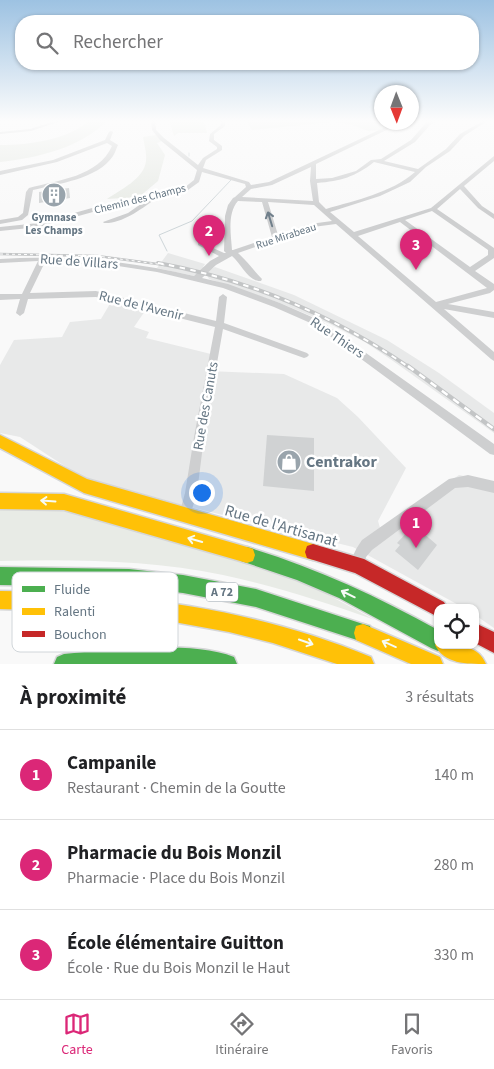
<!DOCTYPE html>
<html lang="fr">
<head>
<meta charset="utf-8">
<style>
  :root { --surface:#fff; --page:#f6f6f6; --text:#202124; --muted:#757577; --line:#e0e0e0; --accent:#db2777 }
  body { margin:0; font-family:"Source Sans 3",sans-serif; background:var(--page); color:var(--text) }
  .controls { position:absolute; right:15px; bottom:15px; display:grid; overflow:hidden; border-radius:10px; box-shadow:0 1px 4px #0004 }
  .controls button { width:45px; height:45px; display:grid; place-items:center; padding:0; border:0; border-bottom:1px solid var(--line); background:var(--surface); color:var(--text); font:25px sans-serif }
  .compass { position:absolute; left:374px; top:85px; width:45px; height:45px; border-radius:50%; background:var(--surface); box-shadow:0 1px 4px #0004; rotate:179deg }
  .you { position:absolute; left:201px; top:492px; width:18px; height:18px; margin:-12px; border:4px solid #fff; border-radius:50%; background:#1a73e8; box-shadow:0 0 0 8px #1a73e833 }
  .badge { display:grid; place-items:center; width:32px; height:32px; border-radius:50%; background:var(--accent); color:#fff; font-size:16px; font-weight:700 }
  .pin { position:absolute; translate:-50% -41px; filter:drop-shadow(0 1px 2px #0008) }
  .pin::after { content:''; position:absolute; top:26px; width:18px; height:15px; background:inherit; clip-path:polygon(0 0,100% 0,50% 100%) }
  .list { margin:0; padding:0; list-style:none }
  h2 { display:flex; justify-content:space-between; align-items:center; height:65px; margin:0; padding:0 20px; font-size:21px }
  h2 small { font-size:16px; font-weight:400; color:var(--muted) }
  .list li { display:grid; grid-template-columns:32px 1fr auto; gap:15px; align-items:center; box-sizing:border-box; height:90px; padding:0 20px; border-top:1px solid var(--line) }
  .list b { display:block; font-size:19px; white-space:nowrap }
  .list p { margin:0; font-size:16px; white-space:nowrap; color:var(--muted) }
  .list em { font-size:16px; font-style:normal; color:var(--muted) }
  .icon { flex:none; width:28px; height:28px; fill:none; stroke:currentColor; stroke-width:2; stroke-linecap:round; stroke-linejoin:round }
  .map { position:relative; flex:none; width:494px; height:664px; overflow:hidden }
  .search { position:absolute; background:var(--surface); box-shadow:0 1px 4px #0004; left:15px; right:15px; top:15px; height:55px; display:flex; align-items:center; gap:12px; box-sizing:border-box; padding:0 18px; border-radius:20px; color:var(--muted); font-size:19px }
  .sheet { height:335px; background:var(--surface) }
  nav { display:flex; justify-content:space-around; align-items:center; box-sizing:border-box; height:70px; border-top:1px solid var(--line); background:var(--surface); font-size:14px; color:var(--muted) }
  nav a { display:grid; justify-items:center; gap:2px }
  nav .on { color:var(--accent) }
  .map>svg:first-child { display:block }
</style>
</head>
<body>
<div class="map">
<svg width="494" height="664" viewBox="0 0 494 664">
  <rect width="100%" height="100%" fill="#f9f9f9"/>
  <g fill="#e8e9e9">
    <path d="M168,253l37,11 -2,3 8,2 4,-2 79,28 93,45 52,33 55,40v20l-101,-72 -28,-19 -35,-18 -50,-21 -71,-24 -2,-4 -7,-2 -6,3 -37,-8z"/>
    <path d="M111,302l34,9 -11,16 15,5 -3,6 65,16 -3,17 76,3 53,24 21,19 48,51 -28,53 2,7 16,-8 63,-45 35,7v146l-19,-13v-7h-11l-111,-61 -175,-43 -98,-28 -60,-39 -20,-4v-68l14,-25 48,-3 8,-15 31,-3z"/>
  </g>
  <g fill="#e8ebe6">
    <path d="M90,120h17c-25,28 -71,38 -107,42v-17c29,0 68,-5 90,-25z"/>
    <path d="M169,120h32l4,4 2,9h-29l-4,3z"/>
    <path d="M246,120h135l1,2 14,1 -13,7 -15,1 -16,-6 -18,-3 -82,8z"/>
    <path d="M156,135l6,6 -5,2 8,12 -7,26 -19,16 -32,2c13,-9 37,-20 39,-38 1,-8 -2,-17 -3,-24z"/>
    <path d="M0,506h53l244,72 78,42c-50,-18 -100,-34 -152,-45 -73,-15 -149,-16 -223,-14z"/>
  </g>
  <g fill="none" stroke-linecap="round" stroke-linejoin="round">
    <g stroke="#ced6d9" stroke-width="1">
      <path d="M189,153v3"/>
      <path d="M167,251l-8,-16 33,-14 39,-41"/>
    </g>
  </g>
  <g fill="#d0d2d3">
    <path d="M69,188l1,10 -31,5v-11z"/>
    <path d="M267,435l47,3v53l-51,-5z"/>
    <path d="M414,525l23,20 -19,25 -23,-19 5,-6 -3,-2z"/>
  </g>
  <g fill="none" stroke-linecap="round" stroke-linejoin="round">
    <defs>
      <g id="fast">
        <path d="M247,547c67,20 130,49 191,83v15h8l-1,3 -7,3 -7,-3 -92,-50 -42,-18 -56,-19 -2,-6 2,-6z"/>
        <path d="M0,567l129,2 54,6 73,14 107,35 7,2 2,7 -2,7 -7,2 -107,-35 -73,-14 -54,-6 -129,-2z"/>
        <path d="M125,648c31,-1 80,-3 109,9l3,7h-183l3,-7 7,-3z"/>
      </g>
      <g id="slow">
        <path d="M0,435l87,44 226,65 6,2 2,6 -2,6 -6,2 -229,-67 -84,-45z"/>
        <path d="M0,493l64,1 183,53 6,2 2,6 -2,6 -6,2 -183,-53 -64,-1z"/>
        <path d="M0,591c127,1 253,17 371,66l3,7h-37l-64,-21 -44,-11 -88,-16 -45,-4 -96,-3z"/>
        <path d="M363,624l77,33 3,7h-32l-55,-24 -2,-7 2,-7z"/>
        <path d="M438,639v6c18,0 40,-1 48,19 -19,0 -42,0 -51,-19z"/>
      </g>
      <g id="jam">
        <path d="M313,544l51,15 80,43 3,6h-9v9l-83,-44 -48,-15 -2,-6 2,-6z"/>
        <path d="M475,623l19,9v21l-19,-10z"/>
      </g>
    </defs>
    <use href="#fast" stroke="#d5d6d7" stroke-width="3"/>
    <use href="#slow" stroke="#d5d6d7" stroke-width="3"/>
    <use href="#jam" stroke="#d5d6d7" stroke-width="3"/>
    <g fill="#cecfd0" fill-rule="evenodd">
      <path d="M59,120h5l-33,11 -31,3v-2l30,-3z"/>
      <path d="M151,120h4l1,10 8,8 34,27 5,-7 14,-9v-2l-8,-6 1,-7 11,-9v-5h4v6l-11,8v6l8,6v4l-16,10 -3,8 46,14 2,3 18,-3 127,-60h7l-87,42v15l16,-1 24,-7 15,-11 10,-1 30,-19 15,-17 7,-3h5l-8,5 -15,17 -31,19 34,8 28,-20 14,-15 25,-14h4l-25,16 -14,15 -24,16 -16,15 -30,14 -50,16 24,20 77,-24 63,-52v5l-30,25 18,20 12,8v5l-16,-11 -18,-19 -23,20 57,39v10l-19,13 19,13v6l-4,3 -42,11 46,8v6l-50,-9 50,43v9l-3,-2 -155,-135 -23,3 -75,26c9,8 16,18 24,26l-1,2c-13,1 -20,-18 -29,-25l-16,9 -14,13 26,6 52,19 41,18 173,123v11l-4,-1 -175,-129 -41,-18 -51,-19 -66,-16 -39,-6 -73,-4 -15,31 66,-2 120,30 3,-24 4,-3 4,3 -3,26 83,30 2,2 -2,2 -3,1 -81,-29 -19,108 -7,56 -8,26 -4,2 -4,-2 -2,-4 6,-22 9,-56 21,-110 -119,-30 -68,2 -4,14 -4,3 -4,-3 4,-14 -20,1v-6h22l16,-33 -38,2v-4c66,-4 130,2 194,17l16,-15 9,-5 -21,-11v-2h4l22,10h2l-2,-2 1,-35 3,-11 5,-7 2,-1 11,-10 -1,-3 -43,-12 -3,10 -11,8 -34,8v2c-14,10 -33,24 -50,23l-1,-1 25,-9 20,-14 -48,11 -61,17 -39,4v-4l39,-4 60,-17 85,-18 10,-8 3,-10 -37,-30 -8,-10zM374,162l41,10c-24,21 -59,28 -89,37l-7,-7 -2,-19c24,-2 38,-6 57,-21zM311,167l-1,14 3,20 -71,-4 9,-8 21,-4zM238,201l24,1 10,35 -39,13h-1c-1,-15 -5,-37 6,-49zM268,202l46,3 18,16 -22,3 -32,11zM432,211l56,39v5l-18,12 -65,-47zM400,222l87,66 -51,14 -78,-66z"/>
      <path d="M111,131l2,1 -3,8 8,5c-2,4 -3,8 -5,11 -15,23 -56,28 -80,34l-5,25 -6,5 -22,4v-4l18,-3 5,-4 3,-21 3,-4c29,-8 69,-11 83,-42l-5,-3 -50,19 -57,13v-4l53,-11 52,-20 4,-8z"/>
      <path d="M468,475l26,6v12l-26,-6 -13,1 -83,62 -6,7 -3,13 -5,2 -5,-2c-4,-11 3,-21 9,-30l87,-61z"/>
    </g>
    <use href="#fast" fill="#4caf50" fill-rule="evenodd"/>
    <use href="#slow" fill="#ffc107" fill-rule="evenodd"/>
    <use href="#jam" fill="#c62828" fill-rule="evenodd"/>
    <defs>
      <path id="rail-far2" d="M0,254l97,2 68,9"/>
      <path id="rail-far1" d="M158,263c92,17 175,52 252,105"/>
      <path id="rail" d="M408,366l86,63"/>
    </defs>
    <use href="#rail-far2" stroke="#c3c5c6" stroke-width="2.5"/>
    <use href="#rail-far1" stroke="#c3c5c6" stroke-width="4"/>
    <use href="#rail" stroke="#c3c5c6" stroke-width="4.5"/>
    <use href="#rail-far2" stroke="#fff" stroke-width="1" stroke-dasharray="3" stroke-linecap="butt"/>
    <use href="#rail-far1" stroke="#fff" stroke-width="2" stroke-dasharray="5.5" stroke-linecap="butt"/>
    <use href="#rail" stroke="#fff" stroke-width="2.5" stroke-dasharray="7" stroke-linecap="butt"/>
  </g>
  <defs><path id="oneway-shaft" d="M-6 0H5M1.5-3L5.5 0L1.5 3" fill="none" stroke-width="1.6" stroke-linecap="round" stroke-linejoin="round" transform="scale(1.25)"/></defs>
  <use stroke="#707f8b" href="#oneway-shaft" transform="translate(270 219) rotate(-107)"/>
  <g stroke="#f6fbf6">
    <use href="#oneway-shaft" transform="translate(48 501) rotate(-176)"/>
    <use href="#oneway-shaft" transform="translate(195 540) rotate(-164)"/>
    <use href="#oneway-shaft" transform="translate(348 594) rotate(-154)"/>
    <use href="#oneway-shaft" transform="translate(306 642) rotate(19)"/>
    <use href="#oneway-shaft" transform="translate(389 644) rotate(-156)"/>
  </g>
  <linearGradient id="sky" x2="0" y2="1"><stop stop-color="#9dc2e2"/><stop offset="0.57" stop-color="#fcfcfc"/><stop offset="1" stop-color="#fcfcfc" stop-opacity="0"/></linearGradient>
  <rect width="494" height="212" fill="url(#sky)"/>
  <defs>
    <symbol id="building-disc" viewBox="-11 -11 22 22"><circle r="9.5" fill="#99a4ac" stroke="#fff"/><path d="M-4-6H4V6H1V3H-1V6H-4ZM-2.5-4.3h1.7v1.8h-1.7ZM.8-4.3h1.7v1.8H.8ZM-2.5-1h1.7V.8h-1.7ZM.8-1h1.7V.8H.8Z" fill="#fff"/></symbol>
    <symbol id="shop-disc" viewBox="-11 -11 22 22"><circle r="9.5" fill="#99a4ac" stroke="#fff"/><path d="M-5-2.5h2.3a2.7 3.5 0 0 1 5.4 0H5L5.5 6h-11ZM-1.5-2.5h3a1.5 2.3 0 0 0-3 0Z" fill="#fff"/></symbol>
  </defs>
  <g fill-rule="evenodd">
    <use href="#building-disc" x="40" y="181" width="28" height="28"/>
    <use href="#shop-disc" x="275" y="448" width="28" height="28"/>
  </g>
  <g text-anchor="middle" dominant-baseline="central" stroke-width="5" stroke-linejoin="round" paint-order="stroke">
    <g font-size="11" fill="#657683" stroke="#fff">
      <text transform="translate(140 199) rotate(-14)">Chemin des Champs</text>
      <text transform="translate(286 236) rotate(-18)">Rue Mirabeau</text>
    </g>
    <g font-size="11" font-weight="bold" fill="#657683" stroke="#fff">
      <text x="54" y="217">Gymnase<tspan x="54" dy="13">Les Champs</tspan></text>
    </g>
    <rect fill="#fff" stroke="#939fa8" stroke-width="1" x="206" y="582.5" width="32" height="19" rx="4"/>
    <g font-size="12" font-weight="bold" fill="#657683">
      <text x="222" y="592">A 72</text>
    </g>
    <g font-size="14" fill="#657683" stroke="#fff">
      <text transform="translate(79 262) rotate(4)">Rue de Villars</text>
      <text transform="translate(141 306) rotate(14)">Rue de l'Avenir</text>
      <text transform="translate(337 338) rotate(34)">Rue Thiers</text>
      <text transform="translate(206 406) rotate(-80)">Rue des Canuts</text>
    </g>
    <g font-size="16" font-weight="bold" fill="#657683" stroke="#fff" text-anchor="start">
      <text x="306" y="462">Centrakor</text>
    </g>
    <g font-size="16" fill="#657683" stroke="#fff">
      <text transform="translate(281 526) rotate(16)">Rue de l'Artisanat</text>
    </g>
  </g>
  <rect x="12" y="572" width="166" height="80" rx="8" fill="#fff" stroke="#d1d6da" stroke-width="1"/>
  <rect x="22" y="586" width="23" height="6" fill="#4caf50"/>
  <rect x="22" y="608" width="23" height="7" fill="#ffc107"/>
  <rect x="22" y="631" width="23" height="6" fill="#c62828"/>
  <g font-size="14" fill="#657683">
    <text x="54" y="594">Fluide</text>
    <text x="54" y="616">Ralenti</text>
    <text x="54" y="639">Bouchon</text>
  </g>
</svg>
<div class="controls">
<button><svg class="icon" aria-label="locate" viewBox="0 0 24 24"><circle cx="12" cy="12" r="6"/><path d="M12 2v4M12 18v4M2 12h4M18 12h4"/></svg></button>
</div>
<svg class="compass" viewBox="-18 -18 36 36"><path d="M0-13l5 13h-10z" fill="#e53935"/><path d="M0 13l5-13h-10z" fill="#757577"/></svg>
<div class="you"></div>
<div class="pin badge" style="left:416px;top:548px">1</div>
<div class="pin badge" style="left:209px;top:256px">2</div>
<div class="pin badge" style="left:416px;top:270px">3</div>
<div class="search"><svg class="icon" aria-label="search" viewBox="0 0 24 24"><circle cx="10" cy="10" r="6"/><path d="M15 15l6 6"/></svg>Rechercher</div>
</div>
<section class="sheet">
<h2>À proximité<small>3 résultats</small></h2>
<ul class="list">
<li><span class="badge">1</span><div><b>Campanile</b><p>Restaurant · Chemin de la Goutte</p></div><em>140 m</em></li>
<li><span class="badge">2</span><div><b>Pharmacie du Bois Monzil</b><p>Pharmacie · Place du Bois Monzil</p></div><em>280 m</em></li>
<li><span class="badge">3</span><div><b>École élémentaire Guitton</b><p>École · Rue du Bois Monzil le Haut</p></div><em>330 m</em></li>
</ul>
</section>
<nav>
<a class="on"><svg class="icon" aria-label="map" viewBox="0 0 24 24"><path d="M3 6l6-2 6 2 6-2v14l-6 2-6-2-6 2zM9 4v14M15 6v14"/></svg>Carte</a>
<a><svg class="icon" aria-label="directions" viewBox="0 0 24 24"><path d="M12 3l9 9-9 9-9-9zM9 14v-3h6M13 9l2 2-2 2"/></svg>Itinéraire</a>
<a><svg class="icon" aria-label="saved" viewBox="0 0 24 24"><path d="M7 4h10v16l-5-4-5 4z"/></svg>Favoris</a>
</nav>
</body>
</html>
